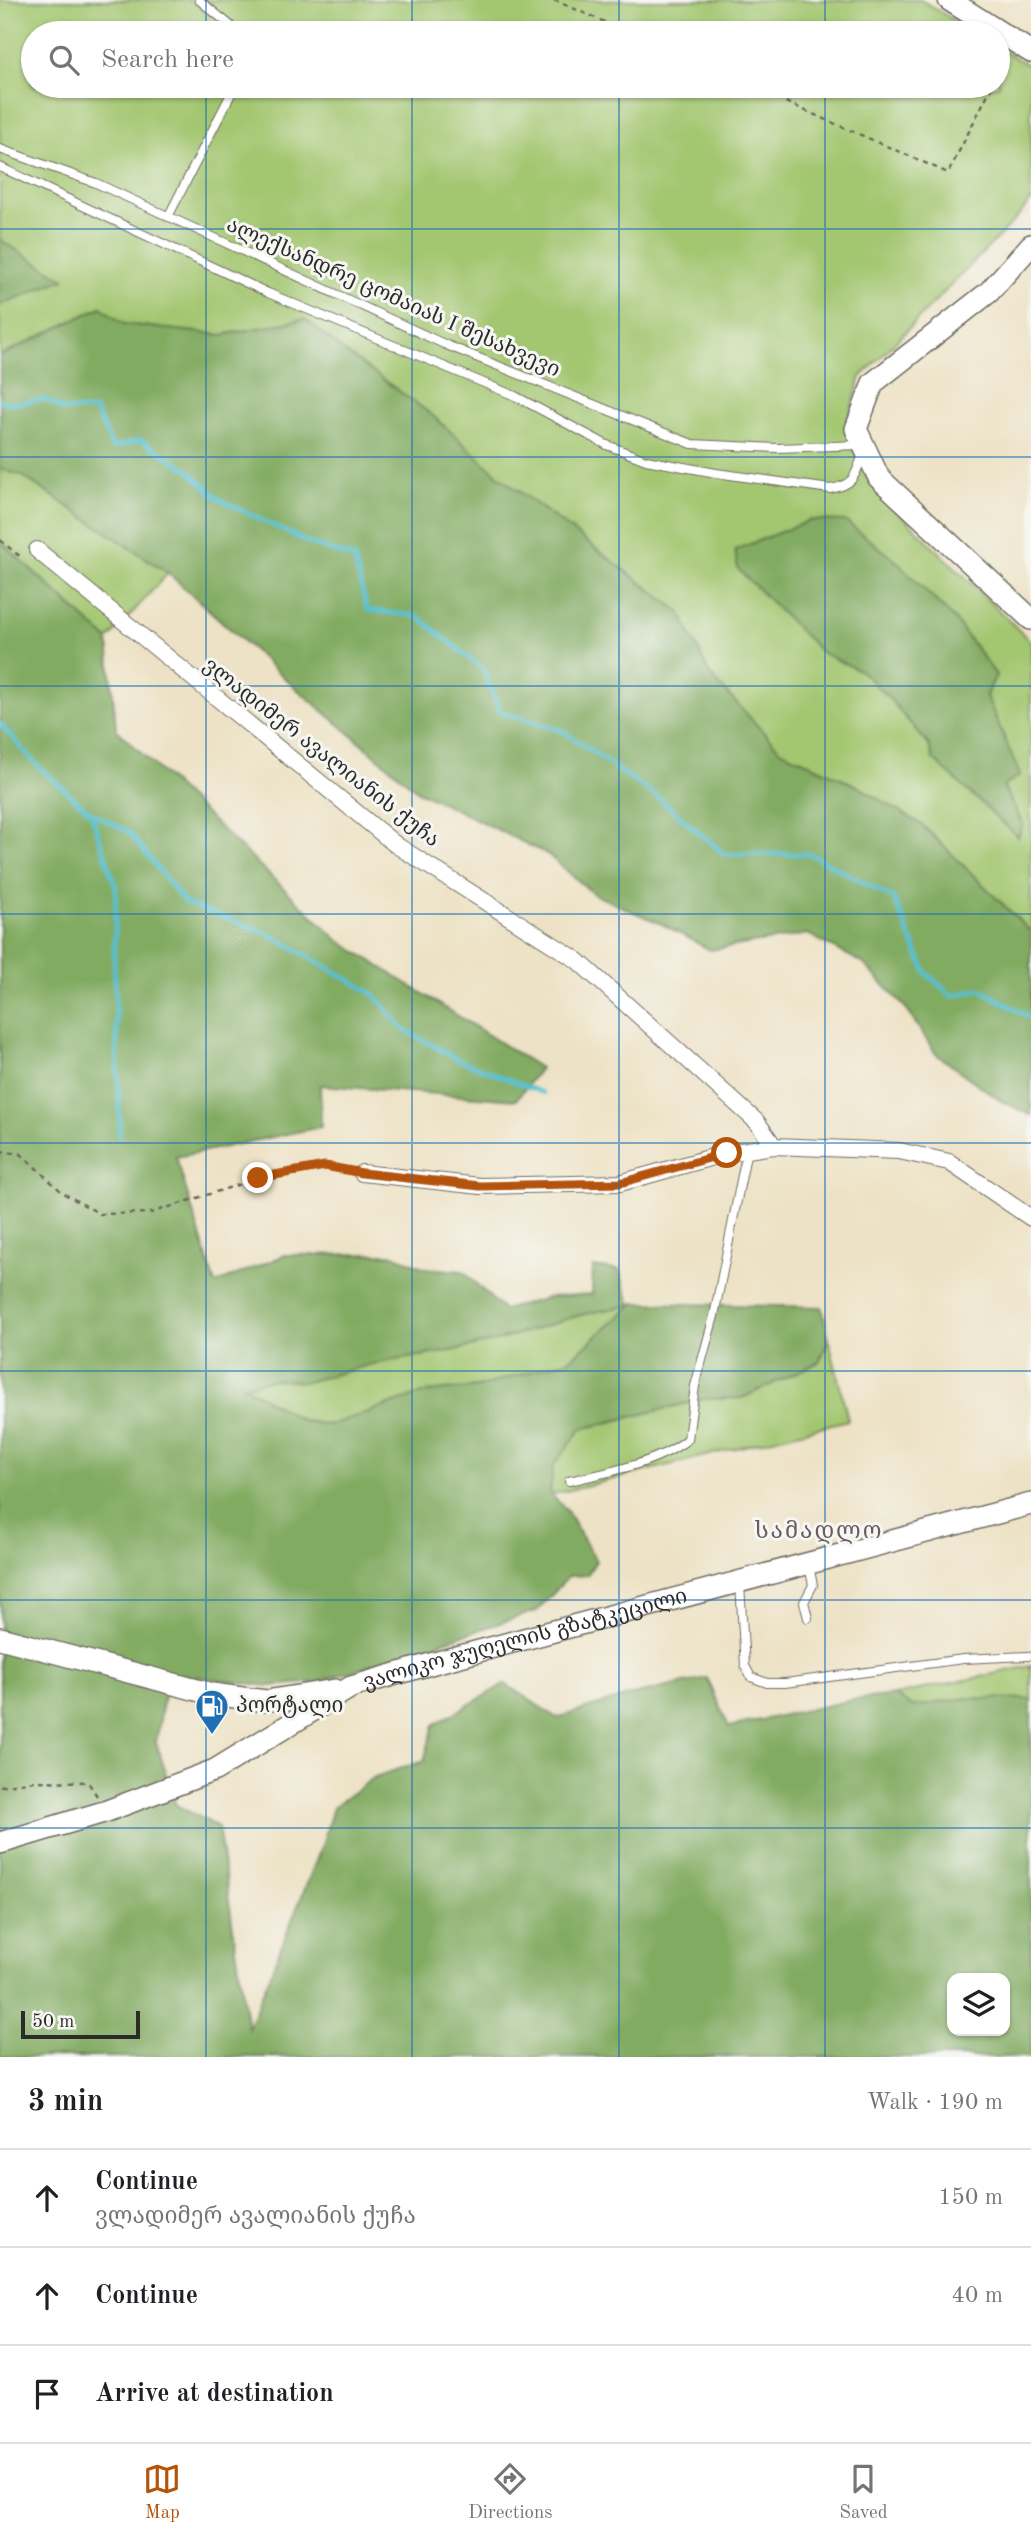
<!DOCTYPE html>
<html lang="en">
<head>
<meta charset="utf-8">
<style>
  :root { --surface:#fff; --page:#f6f6f6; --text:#202124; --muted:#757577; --line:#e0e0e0; --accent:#b45309 }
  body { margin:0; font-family:"Old Standard TT","Noto Serif Georgian",serif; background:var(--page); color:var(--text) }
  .controls { position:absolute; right:21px; bottom:21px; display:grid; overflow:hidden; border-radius:14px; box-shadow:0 2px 5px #0004 }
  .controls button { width:63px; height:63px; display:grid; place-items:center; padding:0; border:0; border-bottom:2px solid var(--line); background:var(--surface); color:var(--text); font:35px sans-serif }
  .scale { position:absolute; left:21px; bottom:18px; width:119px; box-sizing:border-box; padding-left:7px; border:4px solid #2b2b2b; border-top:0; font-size:19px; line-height:24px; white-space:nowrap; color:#2b2b2b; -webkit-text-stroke:5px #f6f6f2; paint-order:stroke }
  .stop { position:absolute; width:21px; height:21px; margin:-16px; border:5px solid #b45309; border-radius:50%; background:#fff }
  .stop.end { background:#b45309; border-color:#fff; box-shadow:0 2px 7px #0008 }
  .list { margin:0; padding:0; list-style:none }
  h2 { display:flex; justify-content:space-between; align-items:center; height:91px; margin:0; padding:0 28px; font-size:30px }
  h2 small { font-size:23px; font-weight:400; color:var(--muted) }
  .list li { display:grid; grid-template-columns:46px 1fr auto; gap:21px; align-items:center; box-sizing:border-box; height:98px; padding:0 28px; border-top:2px solid var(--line) }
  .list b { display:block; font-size:26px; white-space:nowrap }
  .list p { margin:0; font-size:23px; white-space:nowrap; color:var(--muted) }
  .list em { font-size:23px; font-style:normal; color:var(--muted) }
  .icon { flex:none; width:38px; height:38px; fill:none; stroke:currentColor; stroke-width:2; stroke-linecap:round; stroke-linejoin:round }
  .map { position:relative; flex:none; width:1031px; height:2057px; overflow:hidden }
  .search { position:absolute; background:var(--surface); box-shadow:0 2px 5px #0004; left:21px; right:21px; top:21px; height:77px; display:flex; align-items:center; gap:18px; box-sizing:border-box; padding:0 24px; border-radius:38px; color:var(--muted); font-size:26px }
  .sheet { height:385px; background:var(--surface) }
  nav { display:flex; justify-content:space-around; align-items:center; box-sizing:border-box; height:98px; border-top:2px solid var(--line); background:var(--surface); font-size:19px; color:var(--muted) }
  nav a { display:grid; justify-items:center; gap:4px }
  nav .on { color:var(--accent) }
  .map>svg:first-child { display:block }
</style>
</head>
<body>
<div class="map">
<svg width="1031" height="2057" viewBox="0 0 1031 2057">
  <rect width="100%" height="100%" fill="#f6f6f2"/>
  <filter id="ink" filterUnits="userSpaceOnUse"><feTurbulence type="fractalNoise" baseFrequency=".0143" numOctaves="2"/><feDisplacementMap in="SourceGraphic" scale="14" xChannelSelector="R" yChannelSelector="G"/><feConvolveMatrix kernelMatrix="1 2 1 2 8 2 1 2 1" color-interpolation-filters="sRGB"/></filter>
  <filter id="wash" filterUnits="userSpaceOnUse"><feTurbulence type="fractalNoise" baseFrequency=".00686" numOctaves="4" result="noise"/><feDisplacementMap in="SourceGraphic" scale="28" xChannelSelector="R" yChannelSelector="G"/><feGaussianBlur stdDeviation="1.57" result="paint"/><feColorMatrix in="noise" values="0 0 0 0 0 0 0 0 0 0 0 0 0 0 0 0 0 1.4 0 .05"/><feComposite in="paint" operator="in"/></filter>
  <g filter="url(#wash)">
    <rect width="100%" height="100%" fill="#ede2c5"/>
    <g fill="#a3c66f" stroke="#67784d" stroke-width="2" fill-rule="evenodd">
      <path d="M0,0h921l53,33h-941v53h965v-38l33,19v134l-20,23 -150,153 -16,53 25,54 161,158v290l-109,-107 -65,-39 -77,-36 -70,-75 -30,-63 -181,-136 -67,-61 -90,-65 -37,-31 -83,16 -99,-11 -22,-17 -101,49v-51l63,-26 -63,-39zM811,520l82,38 62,62 41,55 -10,20 18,42 -1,49 20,38 -90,-65 -4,-14 -41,-48 -153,-147z"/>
      <path d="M0,469l21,6 147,98 -60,67 -108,-99z"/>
      <path d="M635,1303l-66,57 -91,27 -51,5 -97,33 -27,-4 -61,-36 32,-6 32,3 66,-18 89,-15 42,-10 77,-24z"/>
      <path d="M829,1340l19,80 -298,75 3,-29 28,-37 123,-30 38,-1 77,-36z"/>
      <path d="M1031,1666v33l-64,-1 -55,9 -17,-12z"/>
    </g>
    <g fill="#82ab62" stroke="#566b46" stroke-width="2" fill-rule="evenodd">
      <path d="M0,240l64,39 -64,26z"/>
      <path d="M101,307l23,17 98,11 83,-16 37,31 90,65 67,61 181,136 30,63 70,75 77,36 65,39 109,107v183l-30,-14 -65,-47 -31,-47 -42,-44 -55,-29 -98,16 -46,-25 -69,-30 -48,-41 -129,-63 -127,-107 -123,-111 -147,-98 -21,-6v-113z"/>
      <path d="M811,520l34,1 48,37 62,62 41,55 -10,20 34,80 -17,11 20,39 -5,12 -85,-78 -4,-14 -41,-48 -27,-26 -39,-18 -84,-84 -3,-19z"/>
      <path d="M0,541l108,99 8,89 222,211 202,128 -24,32 -196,-15 1,42 -145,30 39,127 70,-29 106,-1 34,14 38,3 40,39 48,-13 41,-3 1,-27 26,3 12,35 -51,10 -77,24 -42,10 -89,15 -66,18 -33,-3 -30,7 60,35 27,4 97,-33 51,-5 91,-27 66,-57 187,4 7,33 -10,22 -77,36 -38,1 -123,30 -28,37 -3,28 15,14 31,53 -9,14 -18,1 -32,35 -219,71 -49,4 -101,-13 -12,69 20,63 42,22 30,202 74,-183 11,-39 42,-30 49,-16 10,-36 71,-41 52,34 67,-21 83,-19 22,49 123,-27 43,-5 17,12 55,-9 64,1v358h-1031zM952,1978h53v53h-53z"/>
    </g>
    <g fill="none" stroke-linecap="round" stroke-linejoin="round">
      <g stroke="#55c0cf" stroke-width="4.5">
        <path d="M0,401c26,9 41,-13 61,9h34l18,38 28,-8 46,29 32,30 92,45 43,14 13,52 50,6 66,53 17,43 63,19 97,68 64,55h86l84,45 32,74 26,23 28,-7 51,29"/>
        <path d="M0,724l40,44 51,45 25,75 -2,68 6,181"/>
        <path d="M91,813l38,19 56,71 84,31 105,60 29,35 54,30 86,34"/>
      </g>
    </g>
  </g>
  <g filter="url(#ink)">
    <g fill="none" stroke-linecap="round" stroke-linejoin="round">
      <defs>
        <g id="lane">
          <path d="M199,0l31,25 5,8"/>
          <path d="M0,149l96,34 348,161 248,100 85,4 83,-3"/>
          <path d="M0,167l268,126 247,103 92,49 39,15 70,13 114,16c26,-4 25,-15 34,-37"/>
          <path d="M168,217l67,-131"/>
          <path d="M569,1481c37,-8 89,-18 119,-42l7,-53 19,-70 33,-166"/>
          <path d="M740,1584l5,82 6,11 16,6h18l178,-24 65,-3"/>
          <path d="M808,1618l-4,-16 9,-17 -4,-19"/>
        </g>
        <g id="street">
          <path d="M37,550l359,295 181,115 180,162 17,24"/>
          <path d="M362,1173l118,13 140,-3 107,-30 47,-7 125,5 50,11 82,56"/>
        </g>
        <g id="secondary">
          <path d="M949,0l82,52"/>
          <path d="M1031,245l-42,47 -116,91 -17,46 23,49 152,141"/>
          <path d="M0,1638l212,56 54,7 69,-11"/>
          <path id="s1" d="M0,1843l107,-32 108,-41 136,-83 83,-24 597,-159"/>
        </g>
      </defs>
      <use href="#lane" stroke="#6f6b61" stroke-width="10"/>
      <use href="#street" stroke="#6f6b61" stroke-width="18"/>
      <use href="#secondary" stroke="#6f6b61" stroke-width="24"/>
      <g stroke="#6f6b61" stroke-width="2.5" stroke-dasharray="5 5" stroke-linecap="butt">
        <path d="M554,0l76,33"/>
        <path d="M998,75l8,-16"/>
        <path d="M749,86l199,87 44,-87"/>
        <path d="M0,540l18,15 5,-2"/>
        <path d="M0,1151l21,3 42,39 37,21 51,-1 108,-35 66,-12 20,4"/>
        <path d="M0,1786l34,-5 54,1 9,14"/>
      </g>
      <use href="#lane" stroke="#fff" stroke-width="8"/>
      <use href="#street" stroke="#fff" stroke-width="16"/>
      <use href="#secondary" stroke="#fff" stroke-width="21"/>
    </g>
  </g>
  <g fill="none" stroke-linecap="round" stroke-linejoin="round" filter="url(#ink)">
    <path stroke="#b45309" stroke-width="9" d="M258,1178l67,-12 37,7 118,13 140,-3 107,-30"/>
  </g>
  <path fill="none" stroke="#1f6fb2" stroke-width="2" stroke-opacity="0.55" d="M206,0v33M412,0v33M619,0v33M825,0v33M206,86v1971M412,86v1971M619,86v1971M825,86v1971M0,229h1031M0,457h1031M0,686h1031M0,914h1031M0,1143h1031M0,1371h1031M0,1600h1031M0,1828h1031"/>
  <defs>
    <symbol id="fuel-pin" viewBox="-11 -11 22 30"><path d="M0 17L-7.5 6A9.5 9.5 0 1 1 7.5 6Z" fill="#1f6fb2" stroke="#f6f6f2"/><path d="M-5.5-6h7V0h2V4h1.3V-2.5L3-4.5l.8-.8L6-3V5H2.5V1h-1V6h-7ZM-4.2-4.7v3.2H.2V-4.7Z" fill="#fff"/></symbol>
  </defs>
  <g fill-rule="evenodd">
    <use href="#fuel-pin" x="193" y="1687" width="38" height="52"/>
  </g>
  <g text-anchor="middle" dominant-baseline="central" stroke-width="6" stroke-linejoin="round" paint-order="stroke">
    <g font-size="21" fill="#2b2b2b" stroke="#f6f6f2">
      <text transform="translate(393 298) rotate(24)">ალექსანდრე ცომაიას I შესახვევი</text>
      <text transform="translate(321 753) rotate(38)">ვლადიმერ ავალიანის ქუჩა</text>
      <text stroke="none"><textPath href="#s1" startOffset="567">ვალიკო ჯუღელის გზატკეცილი</textPath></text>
    </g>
    <g font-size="21" fill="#2b2b2b" stroke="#f6f6f2" text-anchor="start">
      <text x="236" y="1706">პორტალი</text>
    </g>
    <g font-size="23" letter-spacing="2" fill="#6d5b60" stroke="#f6f6f2">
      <text x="819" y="1531">სამადლო</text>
    </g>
  </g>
</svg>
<div class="controls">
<button><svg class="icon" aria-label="layers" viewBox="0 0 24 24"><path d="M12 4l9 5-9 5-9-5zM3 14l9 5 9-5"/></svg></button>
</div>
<div class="scale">50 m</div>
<div class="stop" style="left:727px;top:1153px"></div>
<div class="stop end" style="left:258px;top:1178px"></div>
<div class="search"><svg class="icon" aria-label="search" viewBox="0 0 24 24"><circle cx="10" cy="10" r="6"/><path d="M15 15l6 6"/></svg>Search here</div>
</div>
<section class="sheet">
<h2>3 min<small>Walk · 190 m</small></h2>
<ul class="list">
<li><svg class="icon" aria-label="ahead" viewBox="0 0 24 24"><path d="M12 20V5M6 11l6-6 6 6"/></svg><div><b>Continue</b><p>ვლადიმერ ავალიანის ქუჩა</p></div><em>150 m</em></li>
<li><svg class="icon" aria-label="ahead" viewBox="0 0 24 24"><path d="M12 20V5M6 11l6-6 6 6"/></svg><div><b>Continue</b></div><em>40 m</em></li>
<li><svg class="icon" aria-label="arrive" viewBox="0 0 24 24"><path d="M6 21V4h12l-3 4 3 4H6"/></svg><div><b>Arrive at destination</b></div></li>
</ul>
</section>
<nav>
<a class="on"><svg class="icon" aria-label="map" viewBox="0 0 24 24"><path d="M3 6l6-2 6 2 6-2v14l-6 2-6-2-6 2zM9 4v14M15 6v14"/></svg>Map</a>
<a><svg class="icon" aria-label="directions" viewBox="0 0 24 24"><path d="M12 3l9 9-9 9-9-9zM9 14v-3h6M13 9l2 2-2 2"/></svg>Directions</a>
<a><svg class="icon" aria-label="saved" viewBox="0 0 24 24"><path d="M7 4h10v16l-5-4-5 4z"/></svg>Saved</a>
</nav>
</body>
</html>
